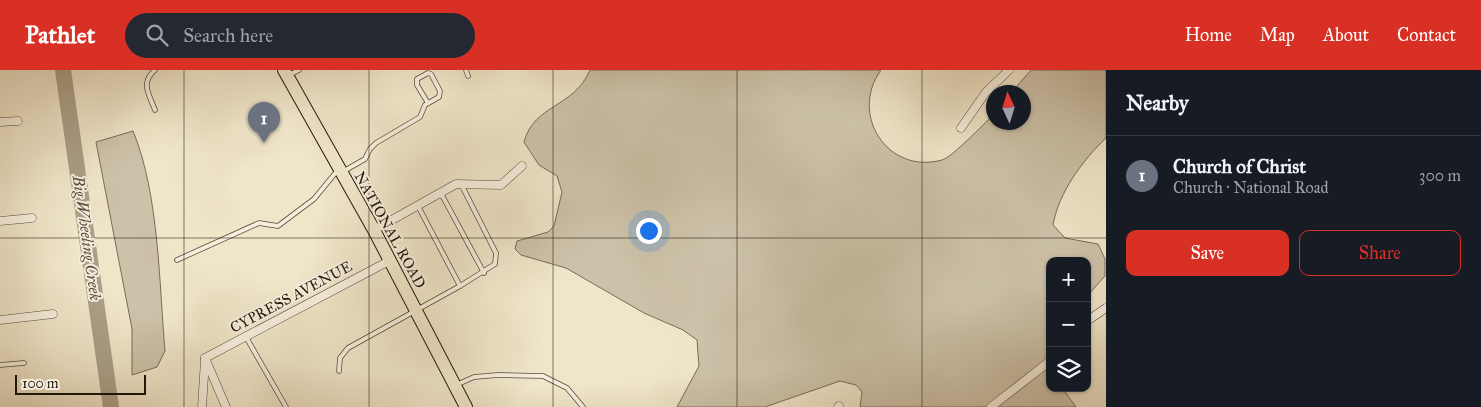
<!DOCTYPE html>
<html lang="en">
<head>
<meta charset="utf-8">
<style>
  :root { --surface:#171b24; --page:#242831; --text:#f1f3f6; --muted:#9ea1a6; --line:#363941; --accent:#d93025 }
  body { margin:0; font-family:"IM FELL Great Primer",serif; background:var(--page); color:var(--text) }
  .controls { position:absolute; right:15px; bottom:15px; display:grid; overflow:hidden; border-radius:10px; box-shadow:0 1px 4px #0004 }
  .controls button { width:45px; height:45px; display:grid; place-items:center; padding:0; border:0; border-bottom:1px solid var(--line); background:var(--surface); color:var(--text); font:25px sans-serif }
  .compass { position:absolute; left:986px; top:15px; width:45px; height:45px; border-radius:50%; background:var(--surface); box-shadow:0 1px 4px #0004; rotate:356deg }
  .scale { position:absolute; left:15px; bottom:12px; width:131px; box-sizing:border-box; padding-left:5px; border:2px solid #23170a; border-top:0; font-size:14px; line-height:18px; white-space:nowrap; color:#23170a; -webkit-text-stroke:4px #f5eedc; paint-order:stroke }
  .you { position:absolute; left:648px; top:160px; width:18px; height:18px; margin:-12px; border:4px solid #fff; border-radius:50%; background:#1a73e8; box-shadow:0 0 0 8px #1a73e833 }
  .badge { display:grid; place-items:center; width:32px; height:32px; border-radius:50%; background:var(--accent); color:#fff; font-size:16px; font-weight:700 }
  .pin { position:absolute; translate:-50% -41px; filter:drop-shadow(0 1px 2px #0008) }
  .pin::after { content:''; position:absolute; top:26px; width:18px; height:15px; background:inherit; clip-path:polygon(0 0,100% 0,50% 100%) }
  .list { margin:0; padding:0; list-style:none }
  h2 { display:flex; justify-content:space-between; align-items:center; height:65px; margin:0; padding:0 20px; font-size:21px }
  h2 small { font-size:16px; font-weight:400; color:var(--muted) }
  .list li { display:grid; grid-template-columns:32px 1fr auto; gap:15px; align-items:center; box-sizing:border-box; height:80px; padding:0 20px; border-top:1px solid var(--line) }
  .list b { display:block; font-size:19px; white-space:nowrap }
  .list p { margin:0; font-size:16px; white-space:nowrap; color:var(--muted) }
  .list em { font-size:16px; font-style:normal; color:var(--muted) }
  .actions { display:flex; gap:10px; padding:15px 20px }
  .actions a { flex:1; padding:11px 0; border:1px solid var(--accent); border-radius:10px; text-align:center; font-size:18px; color:var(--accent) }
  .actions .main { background:var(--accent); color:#fff }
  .icon { flex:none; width:28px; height:28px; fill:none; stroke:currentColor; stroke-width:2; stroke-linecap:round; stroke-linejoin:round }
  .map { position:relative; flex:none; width:1106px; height:337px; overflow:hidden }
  header { display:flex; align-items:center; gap:30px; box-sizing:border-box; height:70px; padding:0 25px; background:var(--accent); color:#fff }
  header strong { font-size:24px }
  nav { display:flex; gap:28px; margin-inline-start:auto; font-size:18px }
  .search { width:350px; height:45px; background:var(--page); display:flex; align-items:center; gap:12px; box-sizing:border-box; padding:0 18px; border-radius:28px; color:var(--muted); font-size:19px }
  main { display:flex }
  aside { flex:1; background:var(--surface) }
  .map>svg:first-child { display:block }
</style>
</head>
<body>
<header>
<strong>Pathlet</strong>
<div class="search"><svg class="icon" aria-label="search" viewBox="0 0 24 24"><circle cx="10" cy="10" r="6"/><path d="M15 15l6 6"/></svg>Search here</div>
<nav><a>Home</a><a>Map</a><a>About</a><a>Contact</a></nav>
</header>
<main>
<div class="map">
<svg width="1106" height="337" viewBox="0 0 1106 337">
  <rect width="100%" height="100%" fill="#efe5c9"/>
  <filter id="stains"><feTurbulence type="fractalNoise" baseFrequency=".004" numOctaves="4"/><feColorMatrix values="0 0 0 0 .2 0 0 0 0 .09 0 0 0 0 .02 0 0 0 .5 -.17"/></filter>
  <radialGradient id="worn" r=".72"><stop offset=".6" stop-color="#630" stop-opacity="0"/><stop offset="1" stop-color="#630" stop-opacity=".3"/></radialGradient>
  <g fill="#ccc2a9" stroke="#786c5a">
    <path d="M590,0h291c-32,44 6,105 61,90 9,-2 43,-37 51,-45l1,7h30v-30h-12l19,-22h75v68c-24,23 -47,54 -53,87l12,13 33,6 7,15v17l-18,20v-35h-37v127h12l14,19h-216l2,-15 -6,-7 -16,-4 -75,26h-88l22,-41 -2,-26 -14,-10 -39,-17 -78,-45 -45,-13 -6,-6 2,-8 31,-9 6,-6 8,-34 -5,-16 -18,-11 -15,-23c10,-38 50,-34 66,-72z"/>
    <path d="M133,61c26,63 26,151 32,220l-8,16 -25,8v-46l-36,-187z"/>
  </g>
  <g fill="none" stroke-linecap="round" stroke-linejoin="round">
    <path stroke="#aa9f88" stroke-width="16" d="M63,0l48,337"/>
    <defs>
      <g id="lane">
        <path d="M155,0c-15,13 -6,24 0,40"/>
        <path d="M466,0l2,6"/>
        <path d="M289,5l10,-5"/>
        <path d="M344,101l21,-12 5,-10 6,-6 44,-26 5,-12 14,-8 1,-6 -9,-17 -3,-1 -11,6v6l11,18"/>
        <path d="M438,124l5,3 41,76"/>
        <path d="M418,136l42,80"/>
        <path d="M177,190l82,-37 19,3 36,-27 23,-28"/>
        <path d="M246,267l40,70"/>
        <path d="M0,295l24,-2"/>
        <path d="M339,301l1,-13 8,-10 112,-62 35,-22 1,-11 -35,-69"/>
        <path d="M456,315l18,-8 24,-2 45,1 24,12 16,19"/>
      </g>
      <g id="street">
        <path d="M0,52l18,-1"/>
        <path d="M961,58l25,-36 23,-22"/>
        <path d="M0,151l32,-3"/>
        <path d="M374,160l82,-46 45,1 21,-19"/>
        <path d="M0,250l53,-6"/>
        <path d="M1087,251l19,-13"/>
        <path d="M205,288l184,-97"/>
        <path d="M205,288l21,49"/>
        <path d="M202,337l3,-47"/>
        <path d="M838,337l1,-1"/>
        <path d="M991,337l59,-46"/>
      </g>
      <path id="primary" d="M284,0l90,160 92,177"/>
    </defs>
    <use href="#lane" stroke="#564a3a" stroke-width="5.5"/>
    <use href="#street" stroke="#564a3a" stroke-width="9"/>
    <use href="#primary" stroke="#23170a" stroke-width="14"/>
    <use href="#lane" stroke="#f5eedc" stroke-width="4"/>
    <use href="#street" stroke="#f5eedc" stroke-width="8"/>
    <use href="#primary" stroke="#efe5c9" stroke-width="12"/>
  </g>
  <path fill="none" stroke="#23170a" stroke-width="1" stroke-opacity="0.55" d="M184,0v337M369,0v337M553,0v337M737,0v337M922,0v337M0,168h1106"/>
  <g text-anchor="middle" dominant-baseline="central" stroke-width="4" stroke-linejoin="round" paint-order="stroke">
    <g font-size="15" fill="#23170a" stroke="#f5eedc">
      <text transform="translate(390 160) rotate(61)">NATIONAL ROAD</text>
      <text transform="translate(291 227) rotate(-28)">CYPRESS AVENUE</text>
    </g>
    <g font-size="16" font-style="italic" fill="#594d3c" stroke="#f5eedc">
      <text transform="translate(87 168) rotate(82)">Big Wheeling Creek</text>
    </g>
  </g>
  <rect width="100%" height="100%" filter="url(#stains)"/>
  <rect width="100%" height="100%" fill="url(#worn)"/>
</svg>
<div class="controls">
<button>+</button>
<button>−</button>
<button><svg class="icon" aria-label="layers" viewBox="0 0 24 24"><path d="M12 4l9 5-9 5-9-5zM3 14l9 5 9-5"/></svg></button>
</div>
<svg class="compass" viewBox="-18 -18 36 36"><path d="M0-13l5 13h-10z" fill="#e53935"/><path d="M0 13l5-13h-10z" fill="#9ea1a6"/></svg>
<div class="scale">100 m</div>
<div class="you"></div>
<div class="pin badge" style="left:264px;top:73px;background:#6b7280">1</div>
</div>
<aside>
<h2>Nearby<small></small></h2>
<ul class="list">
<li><span class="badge" style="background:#6b7280">1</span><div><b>Church of Christ</b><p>Church · National Road</p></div><em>300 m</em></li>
</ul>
<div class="actions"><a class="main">Save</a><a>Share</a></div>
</aside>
</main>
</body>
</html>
